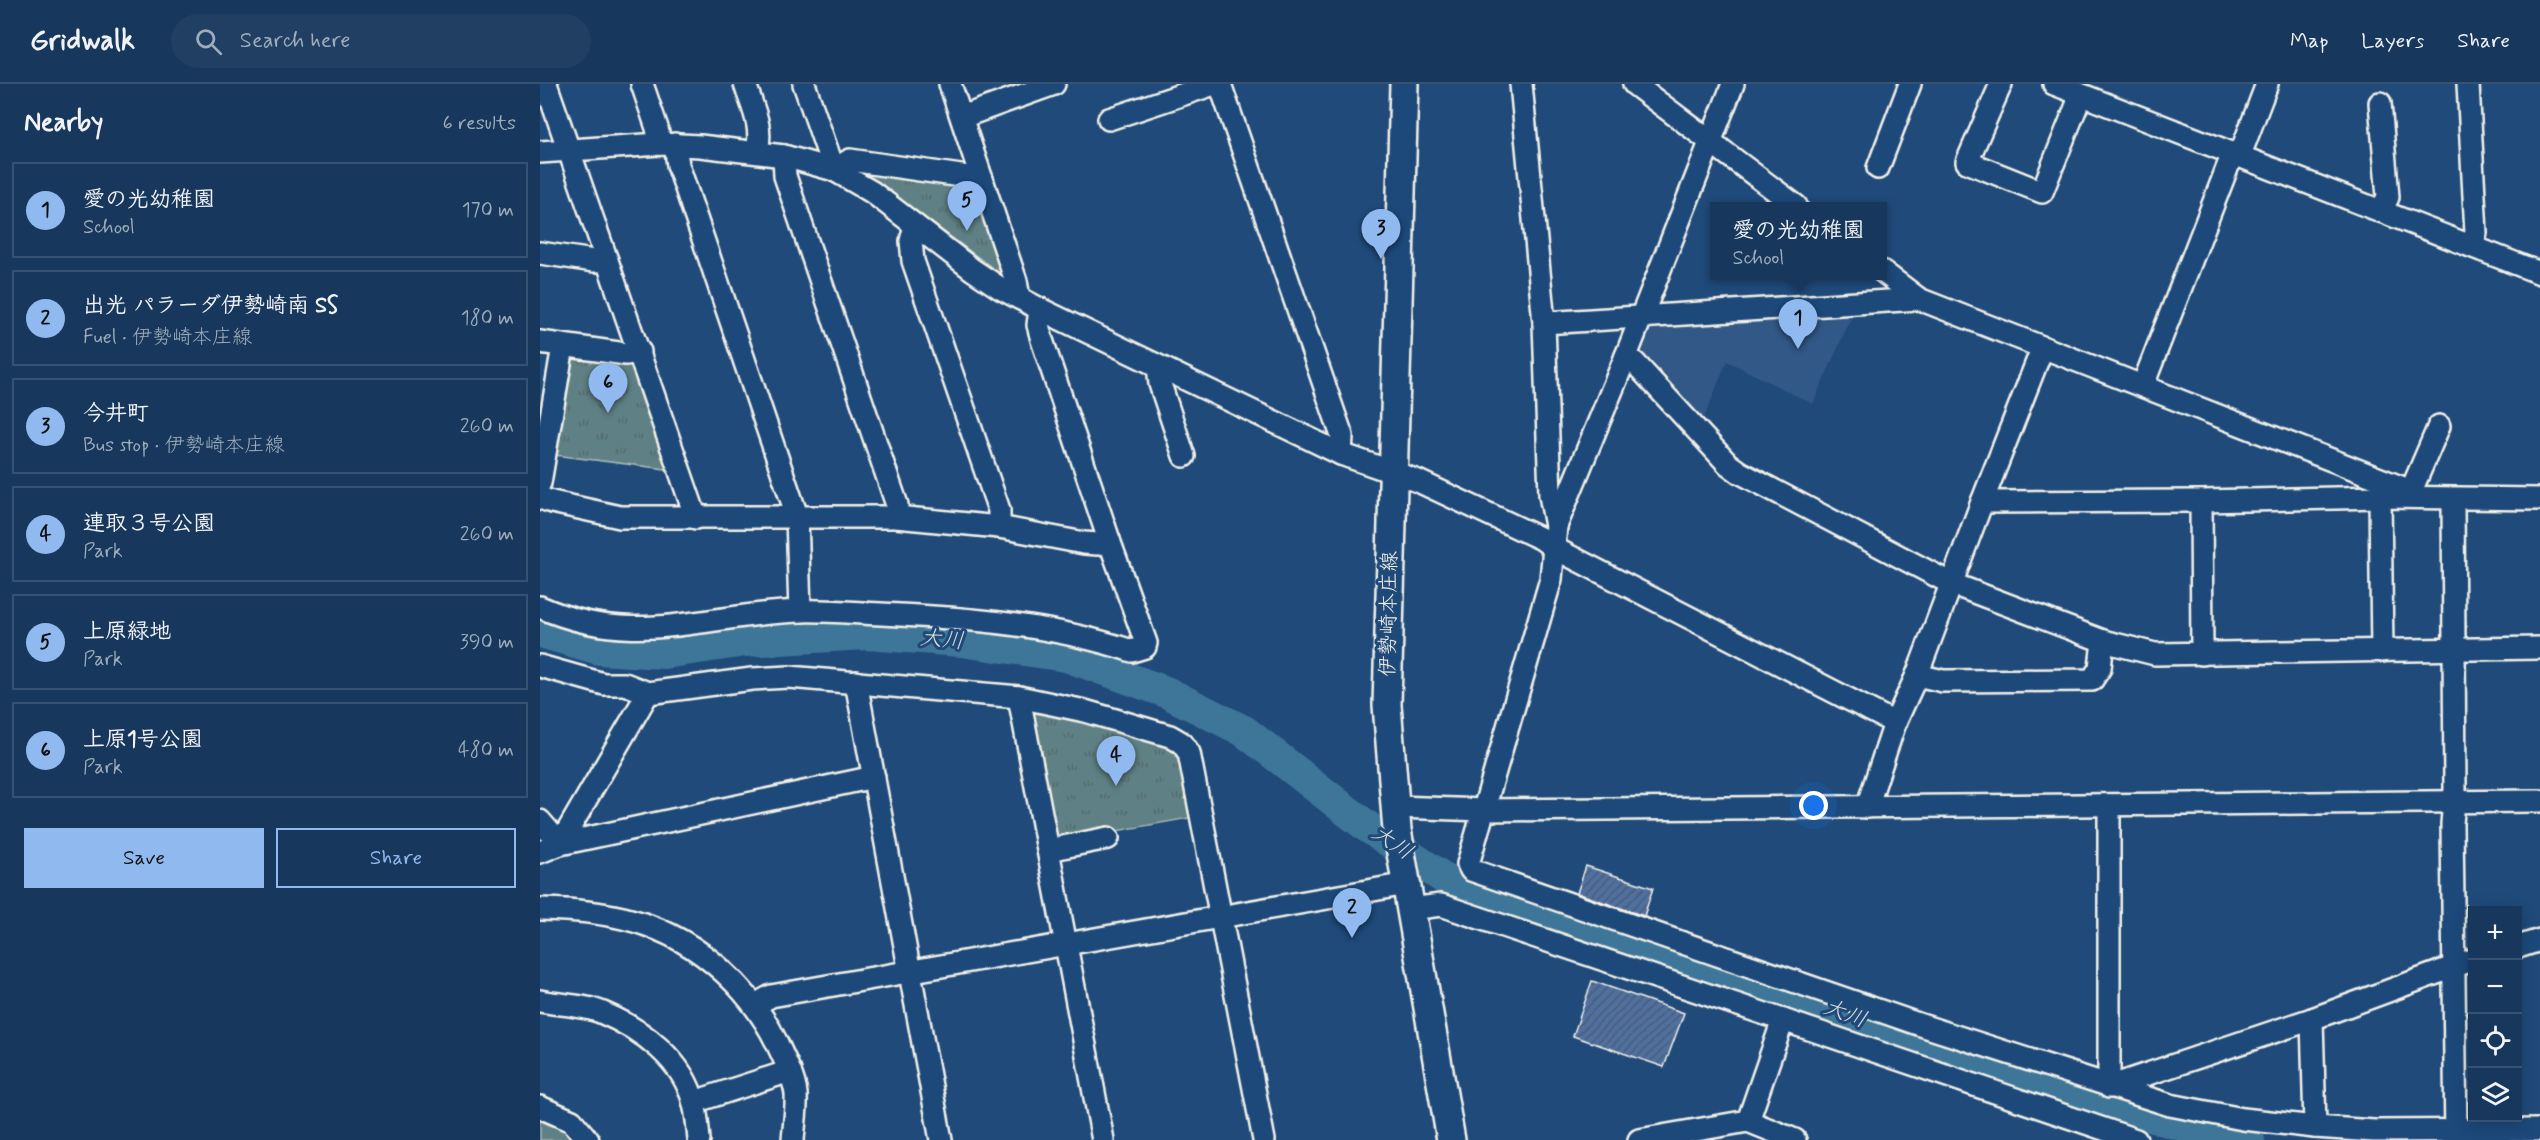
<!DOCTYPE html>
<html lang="en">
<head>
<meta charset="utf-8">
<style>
  :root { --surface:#17385c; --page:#203f62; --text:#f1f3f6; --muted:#9eacbb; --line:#365272; --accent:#90b9f0 }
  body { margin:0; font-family:Mynerve,"Klee One",sans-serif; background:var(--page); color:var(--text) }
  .controls { position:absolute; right:18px; bottom:18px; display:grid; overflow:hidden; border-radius:0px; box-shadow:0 3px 15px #0003 }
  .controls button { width:54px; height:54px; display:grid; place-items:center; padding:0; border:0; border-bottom:2px solid var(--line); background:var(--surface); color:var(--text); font:30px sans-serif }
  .you { position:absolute; left:1274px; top:722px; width:21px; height:21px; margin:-15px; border:4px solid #fff; border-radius:50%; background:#1a73e8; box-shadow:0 0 0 9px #1a73e833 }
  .badge { display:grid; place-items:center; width:39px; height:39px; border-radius:50%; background:var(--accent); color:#111; font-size:20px; font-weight:700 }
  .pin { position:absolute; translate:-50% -50px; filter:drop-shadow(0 2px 3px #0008) }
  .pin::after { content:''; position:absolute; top:32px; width:21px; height:18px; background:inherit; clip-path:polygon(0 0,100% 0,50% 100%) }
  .popup { position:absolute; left:1170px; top:118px; width:177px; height:78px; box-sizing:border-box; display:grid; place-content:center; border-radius:0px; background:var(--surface); filter:drop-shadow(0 2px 4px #0005); font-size:20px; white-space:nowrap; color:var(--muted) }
  .popup b { font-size:22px; color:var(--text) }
  .popup::after { content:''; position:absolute; left:50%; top:100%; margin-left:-12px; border:12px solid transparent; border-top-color:var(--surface) }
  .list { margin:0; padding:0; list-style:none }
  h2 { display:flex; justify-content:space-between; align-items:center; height:78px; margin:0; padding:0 24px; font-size:26px }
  h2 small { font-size:20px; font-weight:400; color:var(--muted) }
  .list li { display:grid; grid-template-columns:39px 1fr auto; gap:18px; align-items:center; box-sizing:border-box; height:96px; margin:0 12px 12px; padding:0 12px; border:2px solid var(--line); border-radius:0px }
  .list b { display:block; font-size:22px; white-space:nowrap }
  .list p { margin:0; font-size:20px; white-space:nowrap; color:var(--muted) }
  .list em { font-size:20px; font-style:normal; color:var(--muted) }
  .actions { display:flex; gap:12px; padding:18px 24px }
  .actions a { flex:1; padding:14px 0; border:2px solid var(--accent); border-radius:0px; text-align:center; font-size:21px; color:var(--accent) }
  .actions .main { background:var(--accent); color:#111 }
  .icon { flex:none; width:33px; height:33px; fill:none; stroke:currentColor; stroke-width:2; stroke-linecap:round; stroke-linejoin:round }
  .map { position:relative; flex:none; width:2000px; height:1056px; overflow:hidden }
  header { display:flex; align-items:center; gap:36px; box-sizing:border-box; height:84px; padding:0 30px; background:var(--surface); border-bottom:2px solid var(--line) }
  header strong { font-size:28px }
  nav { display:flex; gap:33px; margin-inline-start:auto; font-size:21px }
  .search { width:420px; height:54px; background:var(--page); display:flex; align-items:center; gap:15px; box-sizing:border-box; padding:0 21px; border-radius:33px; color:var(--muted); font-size:22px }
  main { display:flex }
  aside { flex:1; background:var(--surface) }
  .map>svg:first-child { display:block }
</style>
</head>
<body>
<header>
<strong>Gridwalk</strong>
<div class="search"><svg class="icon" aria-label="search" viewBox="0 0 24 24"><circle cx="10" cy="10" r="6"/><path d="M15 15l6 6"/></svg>Search here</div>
<nav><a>Map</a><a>Layers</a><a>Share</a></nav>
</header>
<main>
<aside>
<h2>Nearby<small>6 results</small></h2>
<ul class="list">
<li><span class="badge">1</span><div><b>愛の光幼稚園</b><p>School</p></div><em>170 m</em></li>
<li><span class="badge">2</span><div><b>出光 パラーダ伊勢崎南 SS</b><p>Fuel · 伊勢崎本庄線</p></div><em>180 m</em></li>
<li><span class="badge">3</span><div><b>今井町</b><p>Bus stop · 伊勢崎本庄線</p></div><em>260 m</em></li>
<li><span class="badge">4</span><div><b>連取３号公園</b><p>Park</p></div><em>260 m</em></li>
<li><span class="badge">5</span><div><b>上原緑地</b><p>Park</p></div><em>390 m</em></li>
<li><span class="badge">6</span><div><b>上原1号公園</b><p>Park</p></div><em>480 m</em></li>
</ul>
<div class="actions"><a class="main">Save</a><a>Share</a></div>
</aside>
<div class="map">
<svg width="2000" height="1056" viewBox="0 0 2000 1056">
  <defs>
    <pattern id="park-tufts" width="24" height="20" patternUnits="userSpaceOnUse" patternTransform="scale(1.5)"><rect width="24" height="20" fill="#5f8185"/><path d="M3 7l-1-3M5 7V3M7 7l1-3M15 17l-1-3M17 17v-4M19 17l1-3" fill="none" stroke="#566a6c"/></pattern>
    <pattern id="building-hatch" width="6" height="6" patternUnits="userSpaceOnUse" patternTransform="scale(1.5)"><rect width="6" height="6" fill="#5070a0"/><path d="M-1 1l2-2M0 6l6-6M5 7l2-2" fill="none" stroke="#4c5c73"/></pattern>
  </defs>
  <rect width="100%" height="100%" fill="#1f4a7a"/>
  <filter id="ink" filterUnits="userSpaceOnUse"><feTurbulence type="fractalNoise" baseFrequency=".0167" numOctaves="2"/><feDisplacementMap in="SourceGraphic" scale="12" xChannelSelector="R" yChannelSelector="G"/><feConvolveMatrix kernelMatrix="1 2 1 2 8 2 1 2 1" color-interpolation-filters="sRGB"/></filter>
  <g filter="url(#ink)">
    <path fill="#325887" d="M1316,223l-43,97 -86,-43 -25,62 -62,-66 -2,-9 9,-26z"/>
    <g fill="url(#park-tufts)" stroke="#aab9b6" stroke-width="1.5">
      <path d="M317,83l119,16 30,95z"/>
      <path d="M38,270l54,8 42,108 -119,-15 13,-95z"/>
      <path d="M499,625l61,13 75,26 9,7 11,62 -140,25 -25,-130z"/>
      <path d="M0,1027l43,29h-43z"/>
    </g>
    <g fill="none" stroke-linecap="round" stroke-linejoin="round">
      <path stroke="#3e7698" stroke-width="32" d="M0,548l59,17 65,4 82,-12 121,-7 94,7 105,15 100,36 78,39 125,97 76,51 72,26 232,74 277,101 190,55 33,5"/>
    </g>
    <g fill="url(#building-hatch)" stroke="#f4f1e8" stroke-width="1.5">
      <path d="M1046,782l67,22 -9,28 -67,-23z"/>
      <path d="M1052,897l92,32 -20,54 -91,-31z"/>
    </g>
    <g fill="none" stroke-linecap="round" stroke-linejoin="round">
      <defs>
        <g id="minor">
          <path d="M6,0l150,434"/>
          <path d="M102,0l15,44 3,16"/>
          <path d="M205,0c8,25 18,42 12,68"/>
          <path d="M264,0l30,86 16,-10 132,19"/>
          <path d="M410,0l66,197 3,17"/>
          <path d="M680,0l122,352 -1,18"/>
          <path d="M981,0l23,239 6,172 6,31 -5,53 -83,285 3,6 450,155 249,80 73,14 72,8 59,4 166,-1"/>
          <path d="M1094,0l162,122"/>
          <path d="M1461,0l-34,78 75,30 39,-97"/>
          <path d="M1514,0l486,189"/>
          <path d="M1928,0l8,149 -5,13"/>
          <path d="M1840,19l8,94 -7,14"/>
          <path d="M422,33l92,-33"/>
          <path d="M569,35l105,-35"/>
          <path d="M135,60l3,21 119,351 3,95"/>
          <path d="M0,68l120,-8 40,2 84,10 50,14 38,22 101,78 27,18 40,21 301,145 77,27 124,58 12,9 341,175"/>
          <path d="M1700,71l27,-71"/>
          <path d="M244,72l1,20 112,329 -1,12"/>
          <path d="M1338,84l32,-84"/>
          <path d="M375,142l-4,15 2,20 86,249v17"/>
          <path d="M0,169l54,8 13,-1"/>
          <path d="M1342,187l37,28 492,192 1,3"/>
          <path d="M1004,239l375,-24"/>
          <path d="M0,258l86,12 14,-2"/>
          <path d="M1086,272l9,7 93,101 11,8 211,111 153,58 52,13 385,-6"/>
          <path d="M618,282l2,18 24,72"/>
          <path d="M1603,301l90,-232"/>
          <path d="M0,399l23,-137"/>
          <path d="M1871,407l28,-65"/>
          <path d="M1840,413l2,154"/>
          <path d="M0,414l12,4 68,15h276l103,10 85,16 14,1 11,-4 -67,-200 -4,-15 2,-16"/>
          <path d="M1913,416l2,289 -3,35 4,316"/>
          <path d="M1661,417l1,153"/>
          <path d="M1442,418l60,-153"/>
          <path d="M1016,442l70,-170 107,-272"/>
          <path d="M0,523c95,42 165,7 260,4 27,-1 54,2 81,3 86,4 169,10 251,37l13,-4 1,-4 -37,-103"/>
          <path d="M0,582l64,18h21l23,9 104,-14 37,-2 230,20 66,14 85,25 12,7 7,10 75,387"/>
          <path d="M1377,591l26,6 149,-1 8,-12 3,-27"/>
          <path d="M316,598l85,458"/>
          <path d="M479,613l84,443"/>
          <path d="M1569,721v282l203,-68 160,-59"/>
          <path d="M855,723l90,3 1055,-9"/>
          <path d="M1327,723l28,-84 22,-48 65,-173 219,-1 179,-4 160,2"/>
          <path d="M0,737l20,23 88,-151"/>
          <path d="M508,766l60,-12"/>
          <path d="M0,768l20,-8 314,-67"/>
          <path d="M0,825c78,1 139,16 195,74 17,18 31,37 42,60 7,16 17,34 19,51 1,15 -2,31 -3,46"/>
          <path d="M871,825l30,-4 342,115"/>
          <path d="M1978,863l22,-7"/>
          <path d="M0,917c20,4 45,4 63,12 38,16 81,47 91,91 3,11 4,24 5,36"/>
          <path d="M215,921l16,-9 636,-112"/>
          <path d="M1772,935l3,108"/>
          <path d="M154,1018l96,-31"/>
          <path d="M0,1023l32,14 16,19"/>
          <path d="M1208,1037l35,-101 353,120"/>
          <path d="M1099,1056l109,-19 47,19"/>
        </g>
        <path id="major" d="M864,0l-17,621 10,125 54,310"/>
      </defs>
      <use href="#minor" stroke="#f4f1e8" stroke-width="26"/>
      <use href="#major" stroke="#f4f1e8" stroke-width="32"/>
      <use href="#minor" stroke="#1f4a7a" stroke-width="21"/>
      <use href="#major" stroke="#1f4a7a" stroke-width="27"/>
    </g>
  </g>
  <g text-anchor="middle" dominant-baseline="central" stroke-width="6" stroke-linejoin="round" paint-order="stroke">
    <g font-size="21" fill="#f4f1e8" stroke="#1f4a7a">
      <text transform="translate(849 530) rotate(-89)">伊勢崎本庄線</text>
    </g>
    <g font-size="22" font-style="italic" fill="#d9dfdc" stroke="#1f4a7a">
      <text transform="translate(402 556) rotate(5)">大川</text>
      <text transform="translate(852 759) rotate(34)">大川</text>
      <text transform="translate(1305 930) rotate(20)">大川</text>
    </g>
  </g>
</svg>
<div class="controls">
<button>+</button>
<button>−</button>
<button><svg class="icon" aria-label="locate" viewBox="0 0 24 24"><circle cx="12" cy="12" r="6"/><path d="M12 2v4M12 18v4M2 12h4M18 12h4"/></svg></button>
<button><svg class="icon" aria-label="layers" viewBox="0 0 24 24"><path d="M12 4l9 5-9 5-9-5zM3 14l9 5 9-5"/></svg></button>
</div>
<div class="you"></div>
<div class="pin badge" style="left:1258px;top:265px">1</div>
<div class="popup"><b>愛の光幼稚園</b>School</div>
<div class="pin badge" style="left:812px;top:854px">2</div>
<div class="pin badge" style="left:841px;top:175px">3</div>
<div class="pin badge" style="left:576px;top:702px">4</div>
<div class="pin badge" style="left:427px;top:147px">5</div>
<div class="pin badge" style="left:68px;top:329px">6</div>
</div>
</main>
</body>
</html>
